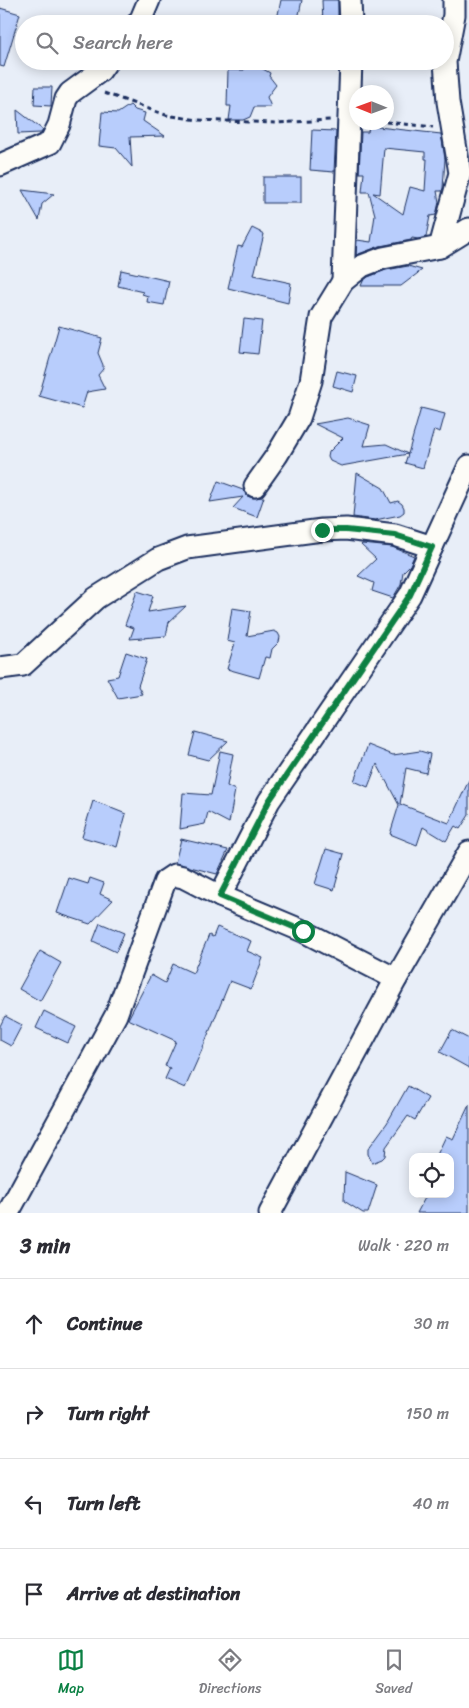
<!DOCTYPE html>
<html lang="en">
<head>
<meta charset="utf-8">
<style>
  :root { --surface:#fff; --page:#f2f2f3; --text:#2b2b33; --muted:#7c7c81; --line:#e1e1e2; --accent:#0b8043 }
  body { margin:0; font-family:Sriracha,sans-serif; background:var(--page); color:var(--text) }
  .controls { position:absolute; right:15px; bottom:15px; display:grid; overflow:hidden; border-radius:10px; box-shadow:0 2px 12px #0003 }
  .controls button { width:45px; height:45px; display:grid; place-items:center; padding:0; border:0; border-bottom:1px solid var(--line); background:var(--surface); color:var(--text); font:25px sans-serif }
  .compass { position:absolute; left:349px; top:85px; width:45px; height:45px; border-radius:50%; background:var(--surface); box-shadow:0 2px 12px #0003; rotate:271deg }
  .stop { position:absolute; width:15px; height:15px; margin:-11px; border:4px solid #0b8043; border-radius:50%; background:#fff }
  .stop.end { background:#0b8043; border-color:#fff; box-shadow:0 1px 5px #0008 }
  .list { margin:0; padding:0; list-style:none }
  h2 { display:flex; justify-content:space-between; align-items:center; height:65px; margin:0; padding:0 20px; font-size:21px }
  h2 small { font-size:16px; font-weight:400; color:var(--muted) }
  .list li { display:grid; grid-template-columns:32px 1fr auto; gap:15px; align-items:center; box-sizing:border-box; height:90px; padding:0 20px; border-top:1px solid var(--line) }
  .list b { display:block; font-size:19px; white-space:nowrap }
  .list em { font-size:16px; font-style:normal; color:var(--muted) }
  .icon { flex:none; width:28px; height:28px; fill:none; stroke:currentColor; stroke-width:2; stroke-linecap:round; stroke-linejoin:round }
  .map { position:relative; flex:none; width:469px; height:1213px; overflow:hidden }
  .search { position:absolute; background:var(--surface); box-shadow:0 2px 12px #0003; left:15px; right:15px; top:15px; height:55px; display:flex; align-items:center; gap:12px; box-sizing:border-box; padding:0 18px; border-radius:28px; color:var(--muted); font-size:19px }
  .sheet { height:425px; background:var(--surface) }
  nav { display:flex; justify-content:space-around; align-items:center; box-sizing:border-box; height:70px; border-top:1px solid var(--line); background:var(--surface); font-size:14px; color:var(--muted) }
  nav a { display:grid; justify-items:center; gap:2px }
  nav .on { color:var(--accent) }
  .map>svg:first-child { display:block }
</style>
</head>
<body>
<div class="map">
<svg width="469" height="1213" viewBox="0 0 469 1213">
  <rect width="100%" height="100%" fill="#e8eef8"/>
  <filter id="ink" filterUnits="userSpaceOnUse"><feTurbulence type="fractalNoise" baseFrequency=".02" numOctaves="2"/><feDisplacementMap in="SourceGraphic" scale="10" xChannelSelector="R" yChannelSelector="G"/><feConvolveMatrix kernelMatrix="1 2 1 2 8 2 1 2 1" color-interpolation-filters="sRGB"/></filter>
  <g filter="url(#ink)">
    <g fill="#b8cdfc" stroke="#1b2f5e" fill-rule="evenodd">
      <path d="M281,0h21l-5,24h-21z"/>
      <path d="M322,0h16v24h-15z"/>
      <path d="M0,8l20,6 -16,53 -4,-1z"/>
      <path d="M249,61l21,12 -1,3 7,9 -9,12 4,10h-17l-4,10 -7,3h-14l2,-14h-4l1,-36h16z"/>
      <path d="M35,87h17l-1,19 -17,-1z"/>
      <path d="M130,105l5,5 10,3 -2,8 22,15 -35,1 2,30 -16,-19 -17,-2 3,-34 16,1z"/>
      <path d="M17,110l26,20 -2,3 -23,1z"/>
      <path d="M369,126l72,8 4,25 -2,29 -1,3h-5l2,11 -3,13 -6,1 -4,21 -8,2 -6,-1 -1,2 -31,6 -24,9 1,-15 14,2 4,-27 -6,-23h-7l2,-19h-5l2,-41h7zM384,148l41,4v7h2l-2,32 -15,-4 -7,27 -30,-21 7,1z"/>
      <path d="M312,130l24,1 -2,41 -24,-2z"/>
      <rect x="263" y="177" width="38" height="26"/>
      <path d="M22,190l32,4 -12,10 -3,16z"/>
      <path d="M252,228l12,6 -10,41 37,8 -3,20 -60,-15 10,-42 4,1z"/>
      <path d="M408,266l14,4 -21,16h-40l2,-5 5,-4 18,-7z"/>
      <path d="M121,270l48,11 -5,24 -17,-3 1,-6 -6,-2 1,-2 -25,-6z"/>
      <path d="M244,319l18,2 -4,33 -18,-2z"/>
      <path d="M59,326l43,12 -4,15 5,12v4l-5,6 7,14 -18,3 -5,16 -43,-12z"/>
      <path d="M337,371l20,5 -4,16 -20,-6z"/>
      <path d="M421,408l24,6 -5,18 -6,-2 -11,38 -18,-5 3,-9 -67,12 -11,-5 -2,-4 1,-5 14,-14 -28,-14 33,-6 22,7 -6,21 22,-2 22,10z"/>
      <path d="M357,473l26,15 8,15 7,-2 4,3 2,4v4l-4,3 -25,5 -22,-3z"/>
      <path d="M218,481l25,9 4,6 6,2 11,-1 -7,20 -24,-9 10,-11 -33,5z"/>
      <path d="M362,544l30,3 22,9 -4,9 -7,7 -2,12 -8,14 -21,-7 2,-8 -16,-7 18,-17 -15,-14z"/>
      <path d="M137,591l16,5 -5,16 38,-6 -17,16 -3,14 -36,3 4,-11 -9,-3z"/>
      <path d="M232,608l19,3 -4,25 27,-5 4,2 2,4 -1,5 -7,7 -2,9 -5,-1 -6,21 -32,-9 8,-26 -8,-2z"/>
      <path d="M126,652l21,7 -9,27 4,8 -24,4 -11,-20 11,-2z"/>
      <path d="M195,732l33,9 -20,19 -19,-5z"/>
      <path d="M368,745l25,10 27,-4 10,3 -4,19 -20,-5 -6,36 49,19 20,-43v35l-9,14 -5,-3 -9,15 -23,-14 -6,18 -27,-11 9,-29 -22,-41 -9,23 -14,-6z"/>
      <path d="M220,751l13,3 -6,32 8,4 -6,33 -21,-11 -3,12 -25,5 3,-36 28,2z"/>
      <path d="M93,801l18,6v1l15,6 -9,33 -35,-10z"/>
      <path d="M181,839l47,11 -11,24 -42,-11z"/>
      <path d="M326,849l18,5 -10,36 -19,-6z"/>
      <path d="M69,878l19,6 2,-6 14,5 -4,11 13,6 -23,24 -33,-11z"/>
      <path d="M100,923l24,10 -8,19 -23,-11z"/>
      <path d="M217,927l34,14 -4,10 16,7 -12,31 -21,-8 -29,71 -16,36 -20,-9 5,-11 -5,-2 11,-25 -48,-22 23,-44 14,8 8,-19 20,9 16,-38 4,2z"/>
      <path d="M40,951l21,12 -21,38 -21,-12z"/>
      <path d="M44,1011l32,16 -8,16 -32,-15z"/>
      <path d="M5,1016l17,9 -11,21 -11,-6v-14z"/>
      <path d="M452,1030l17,9v29l-29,-16z"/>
      <path d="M408,1086l20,12 -13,22 -7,-4 -22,31 -1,9 -3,3 -10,4 -4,-9v-5l19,-26z"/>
      <path d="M469,1105v108h-52l10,-19h23v-37h-14l10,-21 7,3z"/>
      <path d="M345,1172l32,13 -9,28h-5l-19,-12z"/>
    </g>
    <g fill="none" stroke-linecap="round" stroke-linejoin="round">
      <defs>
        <g id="street">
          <path d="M350,0l1,24"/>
          <path d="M137,24l4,-5 8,-19"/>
          <path d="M0,165l50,-22 9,-18 7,-26 4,-6 30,-22 7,-10"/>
          <path d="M440,247l20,-74 -12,-71 -3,-40 9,-47v-15"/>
          <path d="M343,281l8,-220"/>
          <path d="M255,486l22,-31 22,-37 12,-37 10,-64 22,-36 19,-15 21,-8 57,-11 29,-18"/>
          <path d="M0,668l23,-3 73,-67 62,-39 29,-11 135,-18 24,-1 49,6 37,12"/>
          <path d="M220,896l49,-95 141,-206 59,-129"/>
          <path d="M8,1213l108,-198 49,-134 9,-6 9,2 37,19 83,35 93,48"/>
          <path d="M270,1213l126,-234 73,-127"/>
        </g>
      </defs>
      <use href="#street" stroke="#1b2f5e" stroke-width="25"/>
      <g stroke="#1b2f5e" stroke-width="3" stroke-dasharray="5 4" stroke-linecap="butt">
        <path d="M104,93l62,22 32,5 78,3 54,-3"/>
        <path d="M386,122l47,5"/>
      </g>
      <use href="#street" stroke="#fdfcf7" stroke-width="21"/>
    </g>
  </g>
  <g fill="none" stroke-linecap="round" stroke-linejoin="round" filter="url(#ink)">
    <path stroke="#0b8043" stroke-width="6" d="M303,931l-83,-35 49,-95 141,-206 22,-48 -37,-12 -49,-5h-24"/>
  </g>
</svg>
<div class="controls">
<button><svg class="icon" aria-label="locate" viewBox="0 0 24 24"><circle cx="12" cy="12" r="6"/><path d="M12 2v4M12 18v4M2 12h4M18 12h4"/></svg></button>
</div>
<svg class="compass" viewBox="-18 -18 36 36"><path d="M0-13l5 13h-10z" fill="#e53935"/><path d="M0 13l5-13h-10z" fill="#7c7c81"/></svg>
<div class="stop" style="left:303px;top:931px"></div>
<div class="stop end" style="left:322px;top:530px"></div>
<div class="search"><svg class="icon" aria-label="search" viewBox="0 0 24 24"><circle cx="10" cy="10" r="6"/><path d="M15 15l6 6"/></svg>Search here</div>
</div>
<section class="sheet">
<h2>3 min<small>Walk · 220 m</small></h2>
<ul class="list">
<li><svg class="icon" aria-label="ahead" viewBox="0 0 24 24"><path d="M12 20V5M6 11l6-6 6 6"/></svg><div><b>Continue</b></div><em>30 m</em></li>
<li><svg class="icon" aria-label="right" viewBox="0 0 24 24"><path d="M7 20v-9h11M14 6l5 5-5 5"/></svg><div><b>Turn right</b></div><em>150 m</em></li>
<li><svg class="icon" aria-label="left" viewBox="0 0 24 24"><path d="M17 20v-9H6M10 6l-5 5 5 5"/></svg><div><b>Turn left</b></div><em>40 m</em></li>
<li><svg class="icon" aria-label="arrive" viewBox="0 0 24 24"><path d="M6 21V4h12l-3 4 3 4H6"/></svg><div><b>Arrive at destination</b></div></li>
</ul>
</section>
<nav>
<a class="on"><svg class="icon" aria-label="map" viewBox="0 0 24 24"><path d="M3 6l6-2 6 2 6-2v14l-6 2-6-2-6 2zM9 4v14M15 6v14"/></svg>Map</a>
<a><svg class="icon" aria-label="directions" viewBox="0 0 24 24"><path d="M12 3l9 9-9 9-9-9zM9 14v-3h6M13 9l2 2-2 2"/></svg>Directions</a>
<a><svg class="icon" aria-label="saved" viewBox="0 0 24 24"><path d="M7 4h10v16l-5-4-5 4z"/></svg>Saved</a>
</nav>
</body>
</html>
